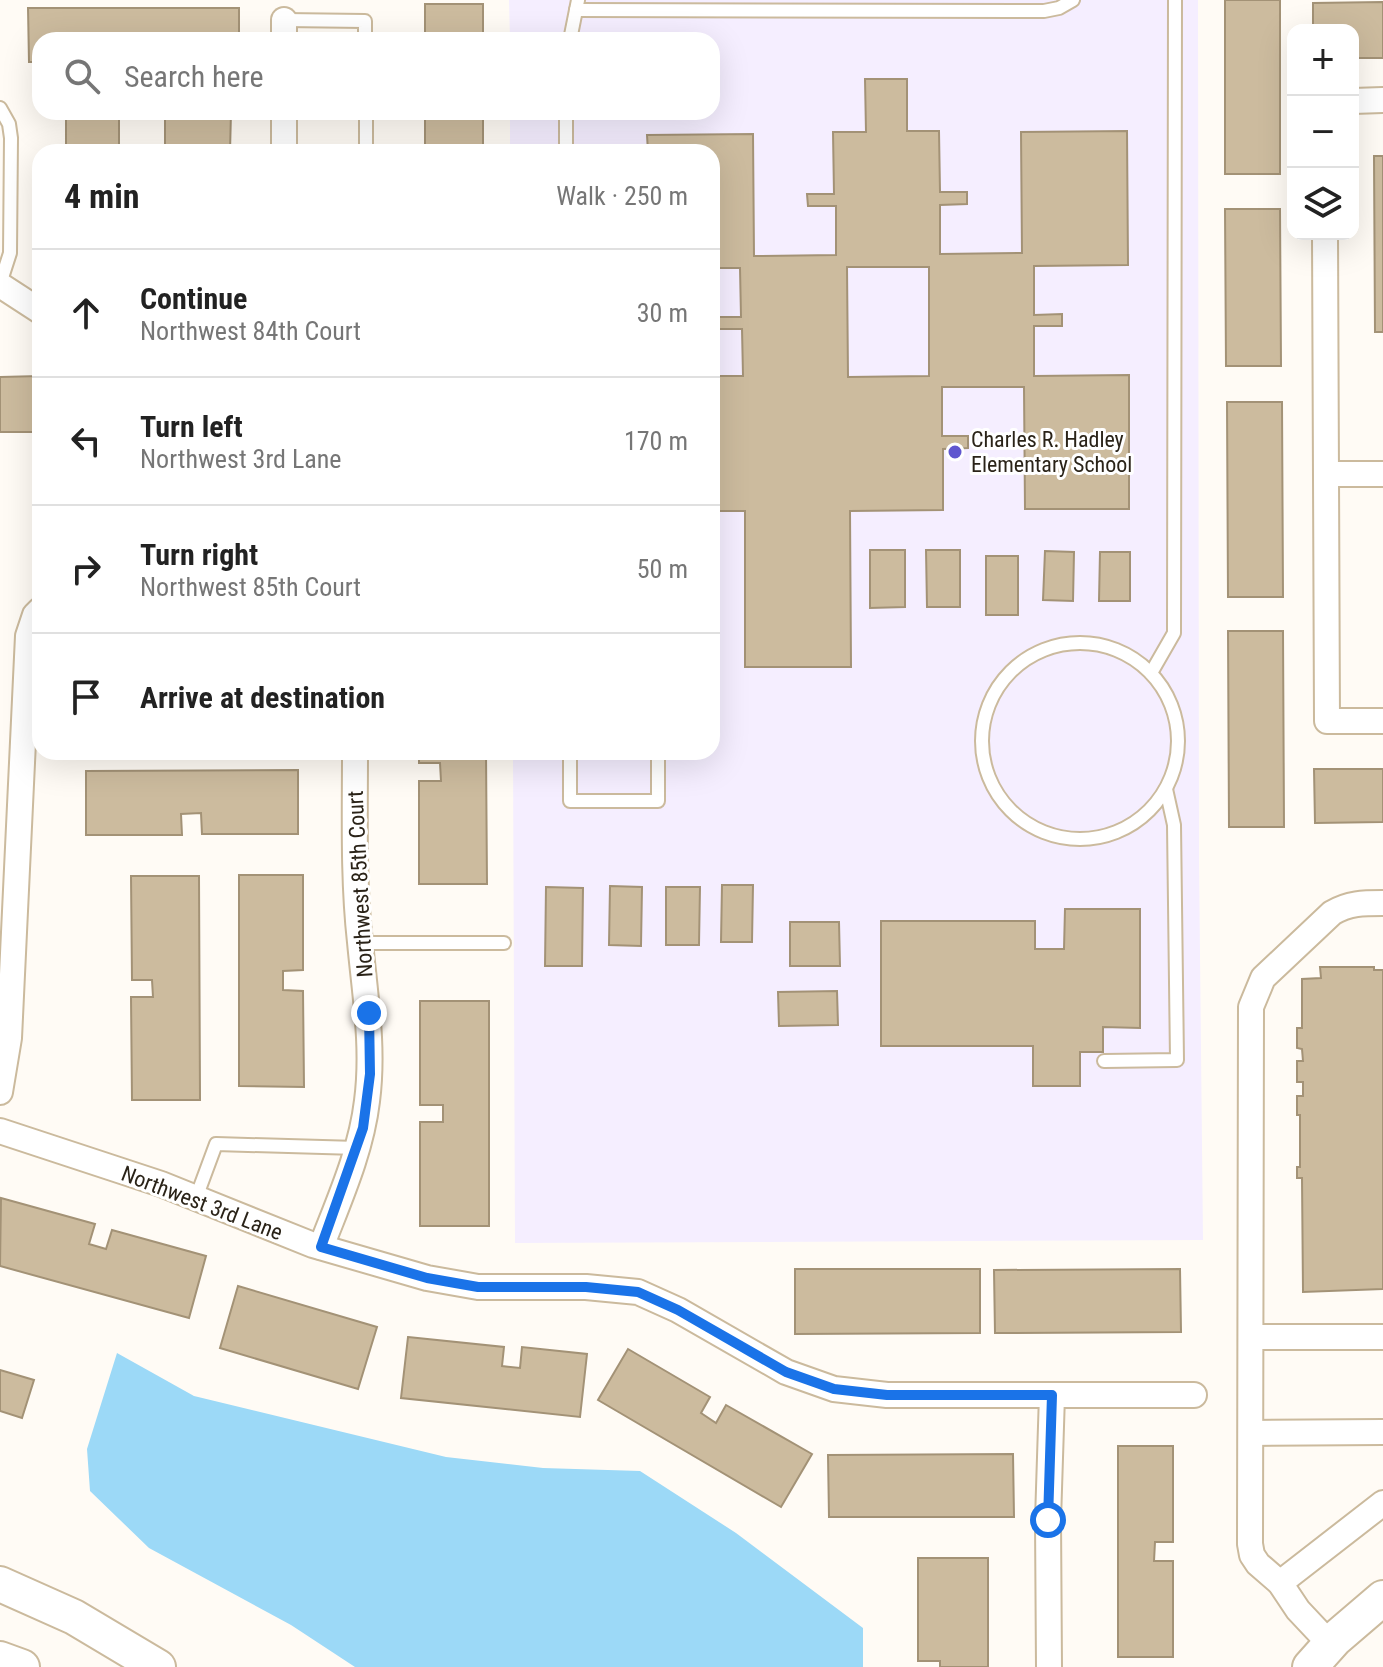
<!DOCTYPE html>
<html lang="en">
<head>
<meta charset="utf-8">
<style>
  :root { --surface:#fff; --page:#f2f2f2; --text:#222; --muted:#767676; --line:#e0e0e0 }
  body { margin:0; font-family:"Roboto Condensed",sans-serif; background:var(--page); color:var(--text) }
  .controls { position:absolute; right:24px; top:24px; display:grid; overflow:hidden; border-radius:16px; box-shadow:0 8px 32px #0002 }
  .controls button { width:72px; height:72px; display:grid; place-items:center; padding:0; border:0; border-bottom:2px solid var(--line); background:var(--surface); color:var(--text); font:40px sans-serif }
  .stop { position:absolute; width:24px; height:24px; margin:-18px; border:6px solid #1a73e8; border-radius:50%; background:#fff }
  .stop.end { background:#1a73e8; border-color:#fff; box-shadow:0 2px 8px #0008 }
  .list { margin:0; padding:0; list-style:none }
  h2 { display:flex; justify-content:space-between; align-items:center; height:104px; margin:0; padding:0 32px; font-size:34px }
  h2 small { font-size:26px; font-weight:400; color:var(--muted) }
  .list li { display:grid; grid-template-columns:52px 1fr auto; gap:24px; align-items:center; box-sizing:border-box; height:128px; padding:0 32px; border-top:2px solid var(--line) }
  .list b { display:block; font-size:30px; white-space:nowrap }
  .list p { margin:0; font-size:26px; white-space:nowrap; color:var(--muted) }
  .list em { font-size:26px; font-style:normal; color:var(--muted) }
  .icon { flex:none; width:44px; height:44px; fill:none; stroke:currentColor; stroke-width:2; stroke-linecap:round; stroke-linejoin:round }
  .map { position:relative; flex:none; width:1383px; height:1667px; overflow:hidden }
  .search { position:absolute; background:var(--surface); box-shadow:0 8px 32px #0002; left:32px; top:32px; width:688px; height:88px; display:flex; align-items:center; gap:20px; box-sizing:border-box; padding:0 28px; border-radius:24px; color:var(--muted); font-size:30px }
  .panel { position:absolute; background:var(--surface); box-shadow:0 8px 32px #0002; left:32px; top:144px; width:688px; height:616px; border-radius:24px }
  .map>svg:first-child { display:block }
</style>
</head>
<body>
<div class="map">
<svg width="1383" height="1667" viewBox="0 0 1383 1667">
  <rect width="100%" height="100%" fill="#fffbf5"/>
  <path fill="#f5eeff" d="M509,0h689l1,859 4,381 -688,3 -2,-491h199v-600h-202v-40h202v-72h-202z"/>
  <path fill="#9cd9f7" d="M117,1353l77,43 252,61 97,11 97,3 96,62 127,95v39h-508l-64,-42 -142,-77 -59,-57 -3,-42z"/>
  <g fill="#ccbb9e" stroke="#a39276" stroke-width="2" fill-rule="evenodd">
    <rect x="1225" y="0" width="55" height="174"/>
    <path d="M1383,2v56h-30v-28h-40v-27z"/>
    <rect x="425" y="4" width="58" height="36"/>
    <path d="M28,8h211v32h-199v22h-11z"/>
    <path d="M865,79h42v52h32l1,61h27v12l-27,1v49l82,-1 -1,-121 106,-1 1,134 -94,1v49l28,-1v12h-28v50l95,-1v134h-104l-1,-122h-82v49h26v12l-25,1v61l-93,1 1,156h-106v-156h-33v-135h31l-1,-47h-27v-12h26l-1,-49h-28v-116h-64l-1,-17 106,-1 1,122 82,-1v-49h-28l-1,-12h27l-1,-62h33zM847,267h82v109l-81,1z"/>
    <rect x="66" y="112" width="53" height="40"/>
    <path d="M165,112h66l-1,40h-65z"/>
    <rect x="425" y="112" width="58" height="40"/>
    <path d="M1374,156h9v176h-8z"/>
    <path d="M1225,209h55l1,157h-55z"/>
    <path d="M40,376v56h-40v-55z"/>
    <path d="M1227,402h55l1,195h-55z"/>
    <path d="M870,550h35v57l-35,1z"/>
    <path d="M926,550h34v57h-33z"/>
    <path d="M1045,551l29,1 -1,49 -30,-1z"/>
    <path d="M1100,552h30v49h-31z"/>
    <rect x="986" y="556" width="32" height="59"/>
    <path d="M1228,631h55l1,196h-55z"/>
    <path d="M419,752h67l1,132h-68v-103h22l-1,-18h-21z"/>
    <path d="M1314,769h69v53l-68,1z"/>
    <path d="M298,770v64h-96l-1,-21 -20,1 1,21h-96v-64z"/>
    <path d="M239,875h64v95l-20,1v19l20,1 1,96 -65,-1z"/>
    <path d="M131,876h68l1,224h-68l-1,-103h22l-1,-17h-20z"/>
    <path d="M722,885h31l-1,57h-31z"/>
    <path d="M610,886l32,1 -1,59 -32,-1z"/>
    <path d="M546,887l37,1 -1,78h-37z"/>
    <path d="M666,887h34l-1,58h-33z"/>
    <path d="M1065,909h75v119l-37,-1v25h-23v34h-47v-40h-152v-125h154v28h29z"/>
    <path d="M790,922h49l1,44h-50z"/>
    <path d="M1320,967h54v3h9v319l-80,3 -1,-114h-5v-11h3v-52h-3v-19h6v-14h-6v-21h6l-1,-12 -5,-1v-20h5v-49l19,-1z"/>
    <path d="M837,991l1,34 -59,1 -1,-34z"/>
    <path d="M420,1001h69v225h-69v-104h23v-17h-23z"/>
    <path d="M1,1198l94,26 -6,20 17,5 6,-19 94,26 -17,62 -189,-52z"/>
    <path d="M795,1269h185v64l-185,1z"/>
    <path d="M1180,1269l1,63 -186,1 -1,-63z"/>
    <path d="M238,1286l139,41 -19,62 -138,-41z"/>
    <path d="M408,1337l96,10 -2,19 18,2 2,-21 65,7 -7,63 -179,-19z"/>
    <path d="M628,1349l82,48 -9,16 15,10 10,-18 86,49 -31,53 -183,-107z"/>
    <path d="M0,1370l34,10 -12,38 -22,-7z"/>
    <path d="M1118,1446h55v96h-18l-1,19h19v96h-55z"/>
    <path d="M1013,1454l1,63h-185l-1,-62z"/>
    <path d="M918,1558h70v109h-48v-6h-22z"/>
  </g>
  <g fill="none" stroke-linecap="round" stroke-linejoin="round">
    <defs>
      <g id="lane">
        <path d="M576,10l468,1 15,-3 14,-8"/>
        <path d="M284,20l81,1v19"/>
        <path d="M570,40l8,-40"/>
        <path d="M0,108l9,16 2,14 -1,115 -10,31"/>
        <path d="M366,112v40"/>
        <path d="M566,112v40"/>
        <circle cx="1080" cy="741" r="98"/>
        <path d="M1151,673l23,-40 1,-633"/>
        <path d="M570,752v49h88v-49"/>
        <path d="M360,943h144"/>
        <path d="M1104,1061l73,-1 -3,-235 -8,-36"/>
        <path d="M196,1198l20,-54 141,4"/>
      </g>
      <g id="street">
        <path d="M284,20v20"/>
        <path d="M1353,101l30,-1"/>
        <path d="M284,112v40"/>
        <path d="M1325,234l2,487h56"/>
        <path d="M0,285l40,26"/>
        <path d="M1326,474h57"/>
        <path d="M0,1092l9,-54 19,-402 7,-21 5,-5"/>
        <path d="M0,1131l161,53 152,61 114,33 51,9h108l52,5 40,18 108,62 48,17 53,6h307"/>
        <path d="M321,1247c18,-47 40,-95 46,-146 7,-54 -2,-105 -7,-159 -7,-63 -5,-127 -5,-190"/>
        <path d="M1251,1337h132"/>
        <path d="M1251,1433l132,-1"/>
        <path d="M1280,1583l103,-80"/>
        <path d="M1330,1644l-32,-34 -18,-27 -22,-19 -6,-9 -2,-11 1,-537 12,-29 69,-65c17,-10 31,-10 51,-10"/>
        <path d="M1049,1667l-1,-147 4,-125"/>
      </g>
      <g id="secondary">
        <path d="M0,1584l74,33 84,50"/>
        <path d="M0,1659l22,8"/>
        <path d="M1310,1667l25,-28 48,-41"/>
      </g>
    </defs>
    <use href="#lane" stroke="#cbba9d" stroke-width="16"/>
    <use href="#street" stroke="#cbba9d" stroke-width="28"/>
    <use href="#secondary" stroke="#cbba9d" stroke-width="38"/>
    <use href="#lane" stroke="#fff" stroke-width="12"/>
    <use href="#street" stroke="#fff" stroke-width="24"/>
    <use href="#secondary" stroke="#fff" stroke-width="34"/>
  </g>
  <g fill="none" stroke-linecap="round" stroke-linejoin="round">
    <path stroke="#1a73e8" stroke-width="10" d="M369,1013l1,61 -7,54 -42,119 106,31 51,9h108l52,5 40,18 108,62 48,17 53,6h165l-4,125"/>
  </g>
  <circle fill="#6056cf" stroke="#fff" stroke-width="3" cx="955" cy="452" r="8"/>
  <g text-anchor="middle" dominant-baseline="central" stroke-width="6" stroke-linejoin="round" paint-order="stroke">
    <g font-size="22" fill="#2a2318" stroke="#fff" text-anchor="start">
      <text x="971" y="439">Charles R. Hadley<tspan x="971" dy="25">Elementary School</tspan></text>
    </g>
    <g font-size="22" fill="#2a2318" stroke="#fff">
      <text transform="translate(360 884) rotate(-93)">Northwest 85th Court</text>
      <text transform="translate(202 1203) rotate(21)">Northwest 3rd Lane</text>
    </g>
  </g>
</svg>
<div class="controls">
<button>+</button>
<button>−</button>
<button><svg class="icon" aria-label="layers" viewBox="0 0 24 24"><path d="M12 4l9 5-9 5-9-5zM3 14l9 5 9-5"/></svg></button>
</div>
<div class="stop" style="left:1048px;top:1520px"></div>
<div class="stop end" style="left:369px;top:1013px"></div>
<div class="search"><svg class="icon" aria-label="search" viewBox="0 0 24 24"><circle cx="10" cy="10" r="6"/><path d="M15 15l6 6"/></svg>Search here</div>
<section class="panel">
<h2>4 min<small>Walk · 250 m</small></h2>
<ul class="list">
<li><svg class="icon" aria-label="ahead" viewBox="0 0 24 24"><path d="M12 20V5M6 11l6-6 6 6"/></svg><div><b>Continue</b><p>Northwest 84th Court</p></div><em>30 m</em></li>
<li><svg class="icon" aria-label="left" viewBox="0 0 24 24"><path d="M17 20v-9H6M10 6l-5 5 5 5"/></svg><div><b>Turn left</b><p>Northwest 3rd Lane</p></div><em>170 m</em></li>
<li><svg class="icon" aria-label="right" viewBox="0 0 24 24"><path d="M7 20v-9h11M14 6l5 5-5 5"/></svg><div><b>Turn right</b><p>Northwest 85th Court</p></div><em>50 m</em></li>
<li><svg class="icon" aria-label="arrive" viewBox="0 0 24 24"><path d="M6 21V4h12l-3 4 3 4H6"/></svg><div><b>Arrive at destination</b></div></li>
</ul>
</section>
</div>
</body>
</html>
